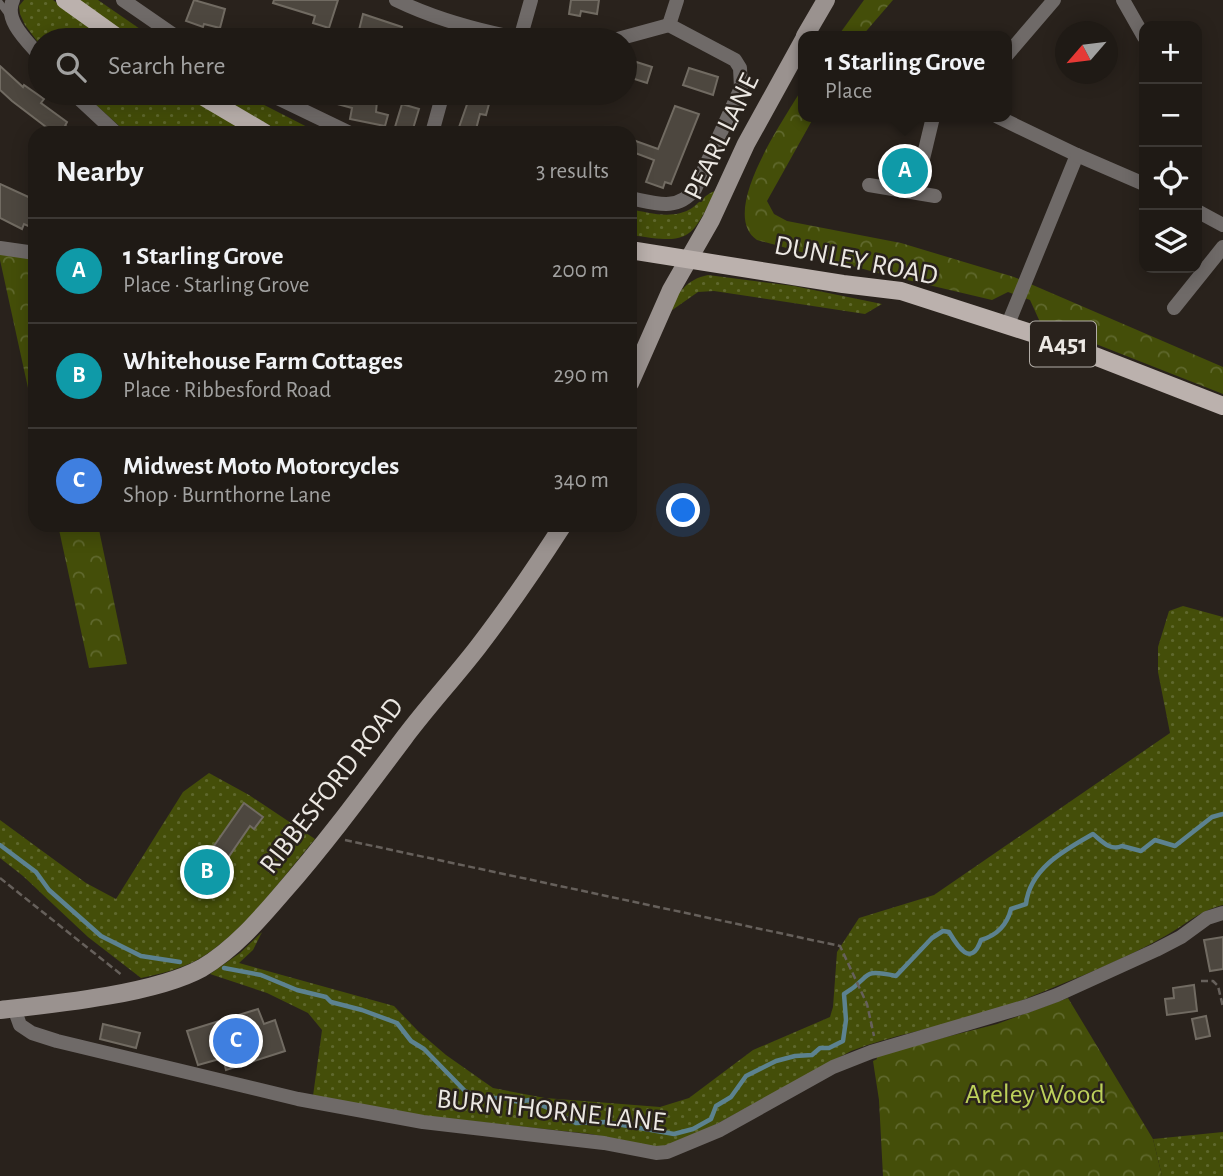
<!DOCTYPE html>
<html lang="en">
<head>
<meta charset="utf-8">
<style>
  :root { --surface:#1f1a15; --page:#27231e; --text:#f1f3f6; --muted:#a1a1a0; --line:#3c3834; --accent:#f690d0 }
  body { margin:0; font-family:"Alegreya Sans",sans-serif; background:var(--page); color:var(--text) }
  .controls { position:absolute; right:21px; top:21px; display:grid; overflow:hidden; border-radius:14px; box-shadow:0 4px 18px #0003 }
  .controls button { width:63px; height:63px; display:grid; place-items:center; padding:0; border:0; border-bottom:2px solid var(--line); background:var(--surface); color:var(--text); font:35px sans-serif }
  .compass { position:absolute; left:1055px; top:21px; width:63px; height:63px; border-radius:50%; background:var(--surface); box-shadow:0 4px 18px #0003; rotate:242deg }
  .you { position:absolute; left:684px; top:511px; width:24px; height:24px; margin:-18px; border:5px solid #fff; border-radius:50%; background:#1a73e8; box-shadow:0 0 0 10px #1a73e833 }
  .badge { display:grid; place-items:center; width:46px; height:46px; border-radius:50%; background:var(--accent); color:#fff; font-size:23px; font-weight:700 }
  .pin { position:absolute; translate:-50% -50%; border:4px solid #fff; box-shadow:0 2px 7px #0006 }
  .popup { position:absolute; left:798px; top:31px; width:214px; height:91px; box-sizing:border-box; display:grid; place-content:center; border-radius:14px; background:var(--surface); filter:drop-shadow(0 2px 5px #0005); font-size:23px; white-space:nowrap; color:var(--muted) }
  .popup b { font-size:26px; color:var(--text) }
  .popup::after { content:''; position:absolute; left:50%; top:100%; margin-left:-14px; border:14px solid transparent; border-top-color:var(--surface) }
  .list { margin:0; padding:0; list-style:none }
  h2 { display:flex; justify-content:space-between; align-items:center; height:91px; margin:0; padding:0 28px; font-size:30px }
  h2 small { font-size:23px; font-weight:400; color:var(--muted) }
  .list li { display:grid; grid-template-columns:46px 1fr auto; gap:21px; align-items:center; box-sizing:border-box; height:105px; padding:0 28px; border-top:2px solid var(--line) }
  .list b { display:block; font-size:26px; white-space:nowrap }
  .list p { margin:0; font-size:23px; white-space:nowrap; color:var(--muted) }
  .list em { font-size:23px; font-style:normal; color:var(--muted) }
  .icon { flex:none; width:38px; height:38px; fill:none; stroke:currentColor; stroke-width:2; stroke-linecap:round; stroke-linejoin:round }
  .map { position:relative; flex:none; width:1223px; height:1176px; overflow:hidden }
  .search { position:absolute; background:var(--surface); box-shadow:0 4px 18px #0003; left:28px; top:28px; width:609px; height:77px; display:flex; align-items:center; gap:18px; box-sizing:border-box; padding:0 24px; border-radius:38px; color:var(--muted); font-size:26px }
  .panel { position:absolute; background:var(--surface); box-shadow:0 4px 18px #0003; left:28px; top:126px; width:609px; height:406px; border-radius:21px }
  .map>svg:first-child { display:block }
</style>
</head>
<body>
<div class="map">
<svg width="1223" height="1176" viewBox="0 0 1223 1176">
  <defs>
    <pattern id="grass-dots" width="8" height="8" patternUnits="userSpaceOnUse" patternTransform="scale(1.75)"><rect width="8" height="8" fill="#444e09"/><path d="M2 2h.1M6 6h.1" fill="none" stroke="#5f682d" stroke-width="1.8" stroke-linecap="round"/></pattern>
    <pattern id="forest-crowns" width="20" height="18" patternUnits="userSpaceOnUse" patternTransform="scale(1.75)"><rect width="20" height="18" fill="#444e09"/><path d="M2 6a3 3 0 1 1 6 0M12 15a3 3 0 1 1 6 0" fill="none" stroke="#5f682d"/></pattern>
  </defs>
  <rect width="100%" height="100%" fill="#29221c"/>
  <g fill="url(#grass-dots)">
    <path d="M24,0h29l56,40h-69v5l-15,-20 -5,-11 -1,-8z"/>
    <path d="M77,0h21l58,40h-22z"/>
    <path d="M83,93h100l68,40h-124z"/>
    <path d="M213,93h28l78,40h-36z"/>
    <path d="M715,191c-25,53 -28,52 -85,44v-26c20,4 43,11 62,-1 8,-6 14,-14 23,-17z"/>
    <path d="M708,275l86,11 88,18 -17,10 -151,-23 -16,1 -30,21c8,-19 19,-34 40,-38z"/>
    <path d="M1183,606l40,11v288c-22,5 -37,19 -56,30 -43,25 -91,43 -137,62 -57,25 -121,32 -179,54l-149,81 -32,14 -14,1 -65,-13 -176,-19 -102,-19 9,-66 -14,-17 -41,-20 -57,-19 30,-21 22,-21 -9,18 -14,13 155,43 24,25 28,24 47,33 52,10 115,9 29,-9 64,-48 77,-33 3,-10 4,-55 22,-34 75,-23 236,-162 -12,-61v-25l11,-36z"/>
    <path d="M209,773l40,22 66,44c-34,40 -72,95 -118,121 -17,9 -37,14 -56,18l-53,-41 -65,-61 -23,-18v-38l86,63 30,16 67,-107z"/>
    <path d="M1223,1132v44h-61l-9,-37z"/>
  </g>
  <g fill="url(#forest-crowns)">
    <path d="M864,0h29l-31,36h-24z"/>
    <path d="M803,87l1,30h10l-47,84 7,13 13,7 114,22 113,34 209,90v27l-183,-72 -10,-22 -22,-8 -16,8 -114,-27 -121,-33c-40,-27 29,-123 46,-153z"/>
    <path d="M0,254l35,4v162l-35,-160z"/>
    <path d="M58,525h40l29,139 -38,4z"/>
    <path d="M1068,998l85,141 9,37h-279l-4,-76 -6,-39 4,-2 -1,-4 121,-31z"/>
  </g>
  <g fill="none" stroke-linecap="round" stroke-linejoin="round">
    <g stroke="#5c8290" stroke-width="4.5">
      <path d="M0,845l36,27 13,18 52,46 40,20 39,6"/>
      <path d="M224,968l37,7 36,15 29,7 5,5 31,8 35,13 14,18 13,8 41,42 17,7h24l13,4 10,-2 31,13 6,5 10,5 29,-1 69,12 19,-5 18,-10 5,-13 15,-9 15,-21 30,-15 19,-5 17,-1 8,-7h9l14,-7 3,-21 -2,-26c29,-17 14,-26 52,-18l36,-38 11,-7 6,1c9,15 22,36 32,8 17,-5 26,-15 30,-31l15,-5c4,-36 39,-54 67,-70 10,8 17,17 29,12l19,5 14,-11 20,6 37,-29 11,-3"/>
    </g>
  </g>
  <g fill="#4d473f" stroke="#716b62" stroke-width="2">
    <path d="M194,0l31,9 -5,19 -16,-4 -1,3 -17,-6z"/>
    <path d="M274,0h64l-9,28 -16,-5 2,-7 -42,-13z"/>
    <path d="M571,0h28l-2,14 -16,-3 -1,5 -11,-2z"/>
    <path d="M363,14l39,13 -3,13 -42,-2z"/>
    <path d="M627,59l25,8 -5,16 -22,-7z"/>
    <path d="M0,66l23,21 1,-2 20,14 -3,4 26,19 -2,4 15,7h-26l-42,-32 -12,-11z"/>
    <path d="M689,68l29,9 -5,18 -30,-10z"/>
    <path d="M308,93h37l-1,3 33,5 -1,11 12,3 -3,11 -35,-7 2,-11 -44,-12z"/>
    <path d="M471,93h21l-6,22 -6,-1 -5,19h-18z"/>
    <path d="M402,104l17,5 -7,23 -17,-5z"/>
    <path d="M675,106l24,8 -28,70 -6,-2 -2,6 -17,-6 8,-22 -24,-9v-12l28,10z"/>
    <path d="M0,184l35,16v29l-11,-5 -2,5 -22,-11z"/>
    <path d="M244,803l19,14 -9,12 -4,-3 -47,68 -15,-11z"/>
    <path d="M1223,937v32l-13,2 -6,-31z"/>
    <path d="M1194,985l3,26 -30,4 -2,-16 9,-1 -1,-10z"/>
    <path d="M258,1009l6,15 11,-4 10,31 -59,19 -3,-12 -25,7 -11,-34z"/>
    <path d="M1206,1016l4,20 -14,3 -4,-20z"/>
    <path d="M103,1024l37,9 -4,15 -36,-9z"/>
  </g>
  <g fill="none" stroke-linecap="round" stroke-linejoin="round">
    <g stroke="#66605b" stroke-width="2.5" stroke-dasharray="7 3.5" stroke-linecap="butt">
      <path d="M345,840l495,106 27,58 7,32"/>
      <path d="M0,878l123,98"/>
      <path d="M1201,981h12l5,5 5,21"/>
    </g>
    <path stroke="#6f6a68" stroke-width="7" d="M0,3l8,11"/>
    <g stroke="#6f6a68" stroke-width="14">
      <path d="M13,0c-10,20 15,42 27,56"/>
      <path d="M123,0l58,40"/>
      <path d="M396,0c41,20 87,32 132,40"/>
      <path d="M1123,0l21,37"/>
      <path d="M669,25l8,-25"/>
      <path d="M520,39l11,-39"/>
      <path d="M614,40l55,-15 66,35 5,8 1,20 -46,101c-18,23 -40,14 -65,9"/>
      <path d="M1006,56l48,-56"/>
      <path d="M73,93l43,40"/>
      <path d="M267,93l83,40"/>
      <path d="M998,117l79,38 -69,169"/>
      <path d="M432,133l11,-40"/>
      <path d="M1077,155l67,29"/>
      <path d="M869,185l66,11"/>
      <path d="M915,192l18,-75"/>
      <path d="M1197,211l26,14"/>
      <path d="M0,248l35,5"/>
      <path d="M1174,308l49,-61"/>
      <path d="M14,1008l6,17 12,8 25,8 241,58 125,23 181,21 52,10 11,-1 53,-22 113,-63 38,-15 156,-46 30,-11 99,-45 25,-13 26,-19 16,-5"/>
    </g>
    <g stroke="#9a928f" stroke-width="18">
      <path d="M805,36l21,-36"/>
      <path d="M630,383l41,-93 40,-70 35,-76 58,-105"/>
      <path d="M0,1010c55,-6 155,-16 202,-42 32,-19 57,-48 81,-76 43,-49 82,-102 121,-154 24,-32 50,-60 74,-91 30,-39 58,-80 85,-122"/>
    </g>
    <g stroke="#bbb1ad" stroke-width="18">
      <path d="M65,0l56,40"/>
      <path d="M197,93l68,40"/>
      <path d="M630,250l213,34 58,7 155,50 167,65"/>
    </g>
  </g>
  <g text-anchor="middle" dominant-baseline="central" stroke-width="5" stroke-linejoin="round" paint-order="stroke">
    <rect fill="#29221c" stroke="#b2ada7" stroke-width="2" x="1030" y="321.5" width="66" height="45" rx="5"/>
    <g font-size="26" font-weight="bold" fill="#ece8e3">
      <text x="1063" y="344">A451</text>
    </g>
    <g font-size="28" fill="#ece8e3" stroke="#29221c">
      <text transform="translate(722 137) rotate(-64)">PEARL LANE</text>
      <text transform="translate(856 261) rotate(11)">DUNLEY ROAD</text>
      <text transform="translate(332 786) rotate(-52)">RIBBESFORD ROAD</text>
      <text transform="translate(551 1111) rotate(6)">BURNTHORNE LANE</text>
    </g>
    <g font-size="28" fill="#bdd15b" stroke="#29221c">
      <text x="1035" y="1095">Areley Wood</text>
    </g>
  </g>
</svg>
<div class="controls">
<button>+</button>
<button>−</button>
<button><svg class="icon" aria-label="locate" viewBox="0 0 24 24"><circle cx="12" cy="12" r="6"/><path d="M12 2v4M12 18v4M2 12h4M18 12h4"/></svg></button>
<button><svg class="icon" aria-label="layers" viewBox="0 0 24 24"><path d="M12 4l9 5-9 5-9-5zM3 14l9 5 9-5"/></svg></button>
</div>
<svg class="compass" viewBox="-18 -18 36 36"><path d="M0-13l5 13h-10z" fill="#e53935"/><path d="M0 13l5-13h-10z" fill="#a1a1a0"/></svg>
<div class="you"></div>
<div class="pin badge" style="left:905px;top:171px;background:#0f9aa8">A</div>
<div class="popup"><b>1 Starling Grove</b>Place</div>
<div class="pin badge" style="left:207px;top:872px;background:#0f9aa8">B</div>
<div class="pin badge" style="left:236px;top:1041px;background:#3f7fe0">C</div>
<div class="search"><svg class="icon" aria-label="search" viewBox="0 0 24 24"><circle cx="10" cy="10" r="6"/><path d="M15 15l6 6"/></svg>Search here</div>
<section class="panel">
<h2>Nearby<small>3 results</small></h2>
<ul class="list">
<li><span class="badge" style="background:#0f9aa8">A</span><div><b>1 Starling Grove</b><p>Place · Starling Grove</p></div><em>200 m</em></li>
<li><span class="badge" style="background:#0f9aa8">B</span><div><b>Whitehouse Farm Cottages</b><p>Place · Ribbesford Road</p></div><em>290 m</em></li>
<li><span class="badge" style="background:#3f7fe0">C</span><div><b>Midwest Moto Motorcycles</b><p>Shop · Burnthorne Lane</p></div><em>340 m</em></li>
</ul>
</section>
</div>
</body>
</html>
